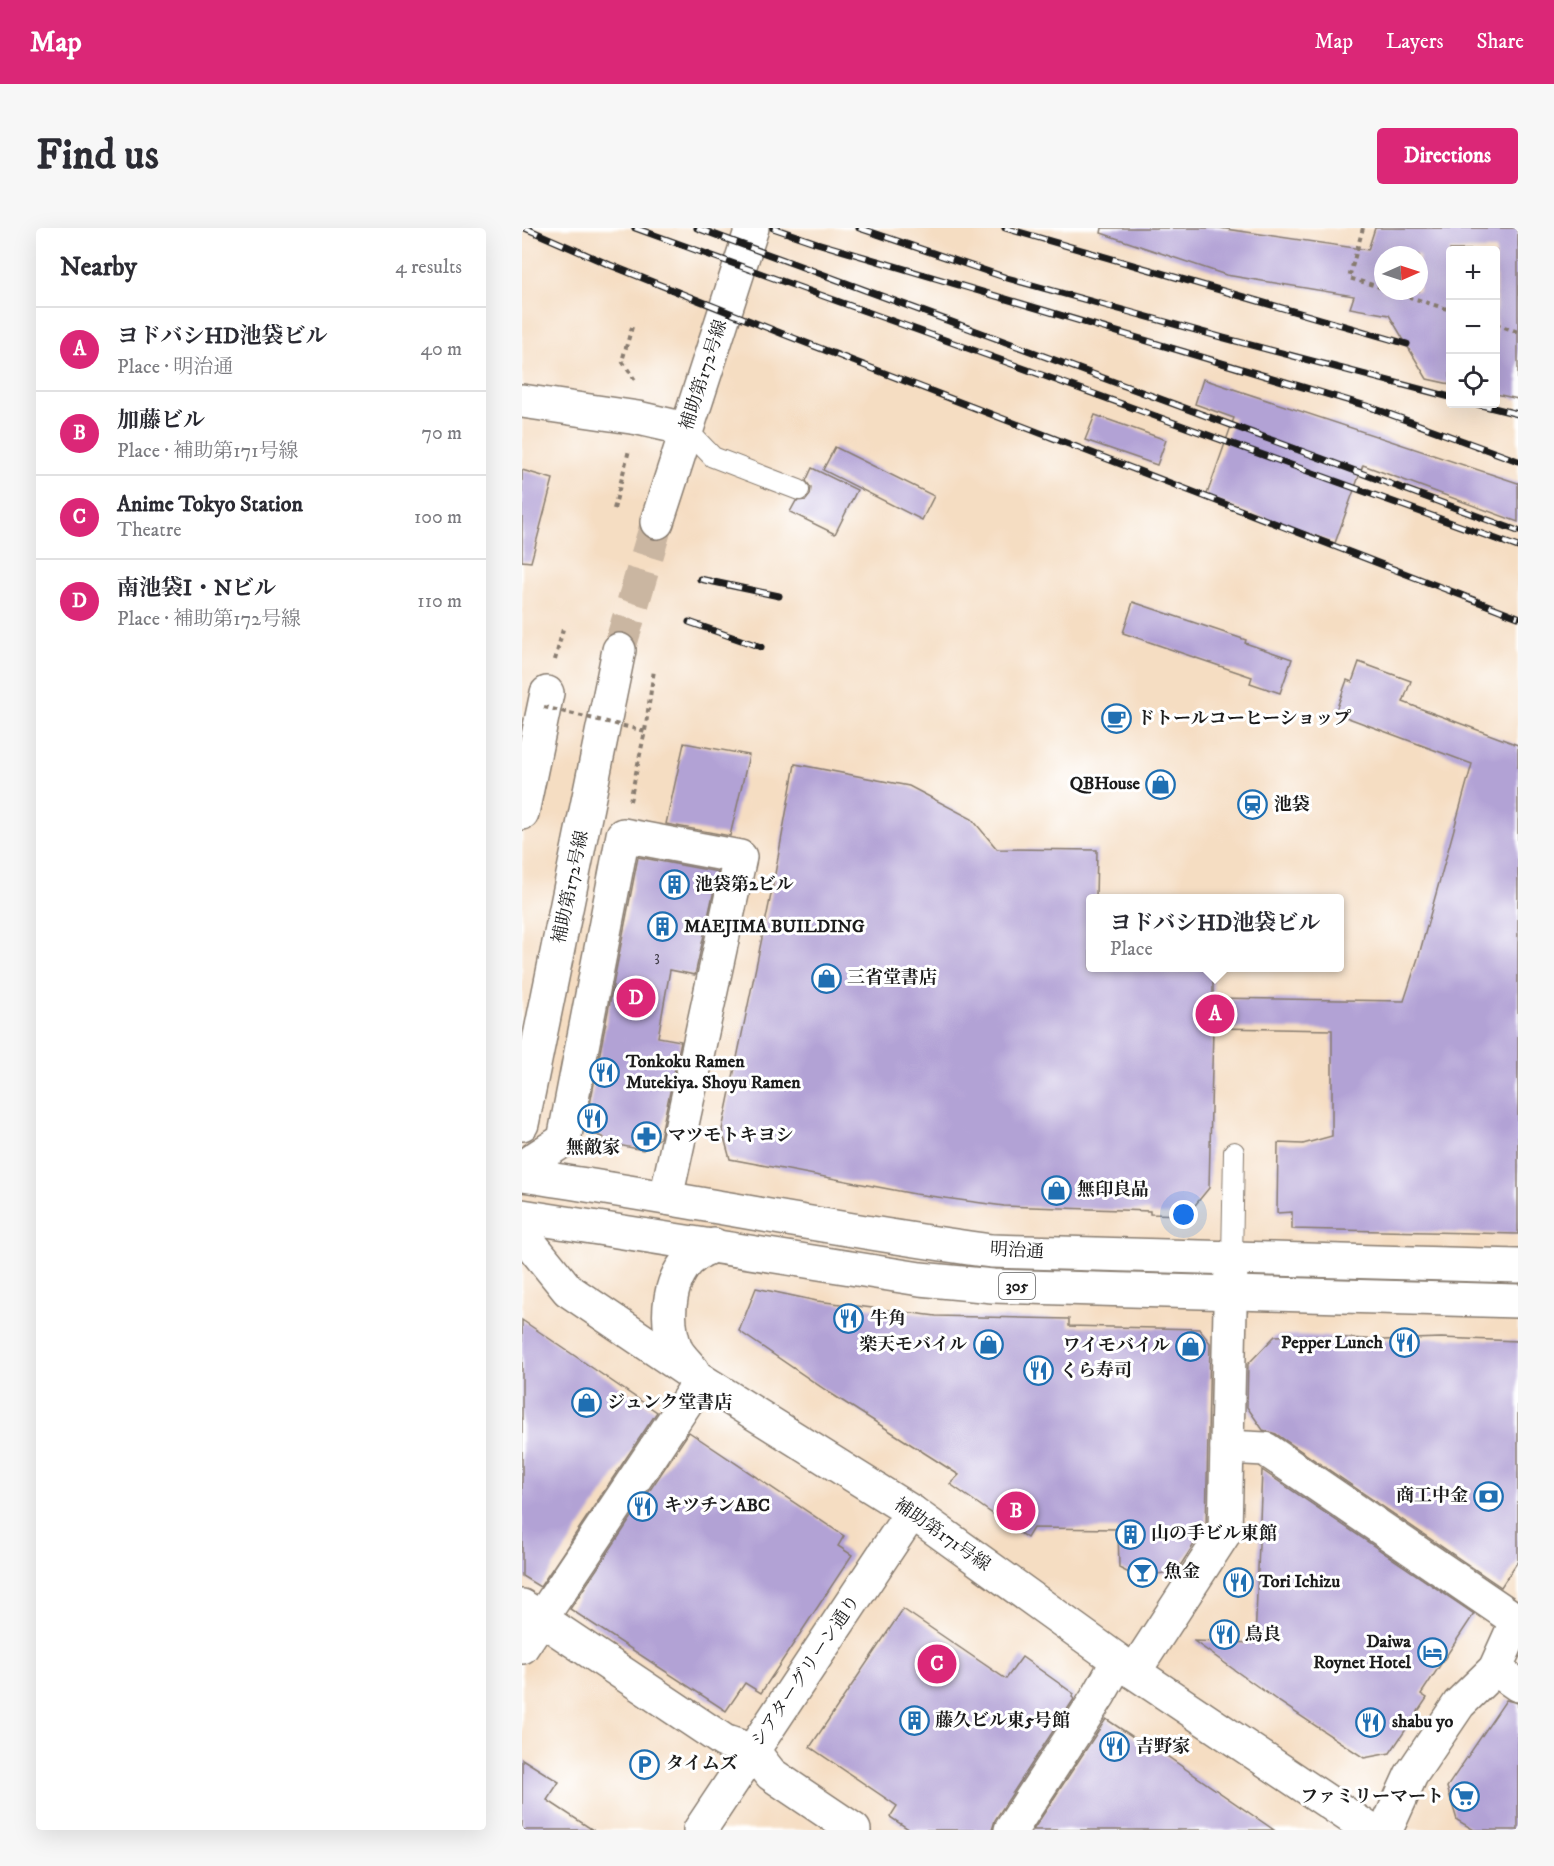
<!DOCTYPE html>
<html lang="en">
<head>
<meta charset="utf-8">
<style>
  :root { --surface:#fff; --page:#f7f7f7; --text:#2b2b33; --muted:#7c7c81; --line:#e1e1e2; --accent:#db2777 }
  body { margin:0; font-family:"IM FELL DW Pica","Noto Serif JP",serif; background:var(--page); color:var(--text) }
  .controls { position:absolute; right:18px; top:18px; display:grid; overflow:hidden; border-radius:6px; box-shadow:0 6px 24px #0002 }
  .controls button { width:54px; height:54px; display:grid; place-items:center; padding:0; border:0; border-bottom:2px solid var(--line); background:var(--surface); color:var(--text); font:30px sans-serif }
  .compass { position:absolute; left:852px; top:18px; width:54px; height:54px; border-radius:50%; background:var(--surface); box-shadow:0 6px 24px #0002; rotate:87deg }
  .you { position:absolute; left:662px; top:987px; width:21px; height:21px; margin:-15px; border:4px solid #fff; border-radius:50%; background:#1a73e8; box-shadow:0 0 0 9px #1a73e833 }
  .badge { display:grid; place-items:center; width:39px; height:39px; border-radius:50%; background:var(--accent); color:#fff; font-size:20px; font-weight:700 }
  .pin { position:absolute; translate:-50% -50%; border:3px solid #fff; box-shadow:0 2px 6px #0006 }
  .popup { position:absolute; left:564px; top:666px; width:258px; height:78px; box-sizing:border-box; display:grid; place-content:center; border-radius:6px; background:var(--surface); filter:drop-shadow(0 2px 4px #0005); font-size:20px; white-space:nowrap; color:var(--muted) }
  .popup b { font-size:22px; color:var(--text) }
  .popup::after { content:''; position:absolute; left:50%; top:100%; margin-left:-12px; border:12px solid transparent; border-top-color:var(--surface) }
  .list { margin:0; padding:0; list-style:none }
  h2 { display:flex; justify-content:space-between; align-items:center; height:78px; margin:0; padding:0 24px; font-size:26px }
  h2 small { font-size:20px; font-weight:400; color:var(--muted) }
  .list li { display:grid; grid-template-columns:39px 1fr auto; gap:18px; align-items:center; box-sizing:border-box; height:84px; padding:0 24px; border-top:2px solid var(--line) }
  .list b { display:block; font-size:22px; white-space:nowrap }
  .list p { margin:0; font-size:20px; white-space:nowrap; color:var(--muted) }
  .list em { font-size:20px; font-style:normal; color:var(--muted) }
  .icon { flex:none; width:33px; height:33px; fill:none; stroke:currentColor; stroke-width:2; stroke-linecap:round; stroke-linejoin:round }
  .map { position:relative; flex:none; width:996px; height:1602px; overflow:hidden; border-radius:6px }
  header { display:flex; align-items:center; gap:36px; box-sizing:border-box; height:84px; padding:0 30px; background:var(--accent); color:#fff }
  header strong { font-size:28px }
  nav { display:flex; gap:33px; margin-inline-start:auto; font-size:21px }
  .intro { display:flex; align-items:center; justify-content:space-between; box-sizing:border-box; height:144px; padding:0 36px }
  h1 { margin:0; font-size:42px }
  .button { padding:15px 27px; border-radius:6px; background:var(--accent); color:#fff; font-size:21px; font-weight:700 }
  main { display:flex; gap:36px; padding:0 36px }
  aside { flex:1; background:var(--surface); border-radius:6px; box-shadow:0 6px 24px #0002 }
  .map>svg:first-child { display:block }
</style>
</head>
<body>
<header>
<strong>Map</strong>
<nav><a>Map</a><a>Layers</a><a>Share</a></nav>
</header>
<div class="intro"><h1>Find us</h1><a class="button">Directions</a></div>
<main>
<aside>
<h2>Nearby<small>4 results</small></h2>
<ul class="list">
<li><span class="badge">A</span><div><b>ヨドバシHD池袋ビル</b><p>Place · 明治通</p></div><em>40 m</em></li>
<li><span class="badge">B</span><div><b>加藤ビル</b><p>Place · 補助第171号線</p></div><em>70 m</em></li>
<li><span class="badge">C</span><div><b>Anime Tokyo Station</b><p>Theatre</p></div><em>100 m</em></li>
<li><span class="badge">D</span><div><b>南池袋I・Nビル</b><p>Place · 補助第172号線</p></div><em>110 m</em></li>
</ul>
</aside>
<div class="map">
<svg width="996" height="1602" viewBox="0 0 996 1602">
  <rect width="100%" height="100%" fill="#fff"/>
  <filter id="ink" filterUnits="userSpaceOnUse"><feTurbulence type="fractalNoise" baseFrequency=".0167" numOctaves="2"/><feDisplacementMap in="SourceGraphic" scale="12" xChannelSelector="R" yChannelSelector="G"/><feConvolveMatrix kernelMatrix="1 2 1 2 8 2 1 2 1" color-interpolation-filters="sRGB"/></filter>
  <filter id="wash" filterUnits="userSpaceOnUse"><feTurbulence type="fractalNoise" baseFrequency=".008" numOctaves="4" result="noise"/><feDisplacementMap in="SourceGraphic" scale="24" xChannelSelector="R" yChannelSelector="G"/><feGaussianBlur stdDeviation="1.35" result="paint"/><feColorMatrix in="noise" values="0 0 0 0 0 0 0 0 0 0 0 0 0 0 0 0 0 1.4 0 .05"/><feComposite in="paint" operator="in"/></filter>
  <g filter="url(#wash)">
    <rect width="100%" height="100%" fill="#f5ddc2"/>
    <g id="blocks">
      <g fill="#b2a2d5" fill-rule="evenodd">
        <path d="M580,0h117l149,22 7,-22h143v171l-22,-5v-144h-46v134l-23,-5 -38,-64 -39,-7 4,-12 -128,-21 -125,-42zM861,27h36v36h-36z"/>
        <path d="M681,151l315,104v39l-155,-57 -28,78 -129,-46 28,-79 -39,-14z"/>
        <path d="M573,187l71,25 -9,25 -72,-25z"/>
        <path d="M313,219l99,49 -12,24 -99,-50z"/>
        <path d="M290,240l45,22 -22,44 -45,-22 6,-11 10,-1 4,-5 1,-7 -5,-7z"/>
        <path d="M0,242l31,9 -22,83 -9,-1z"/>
        <path d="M611,374l113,38 -1,3 47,16 -12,34 -30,-10 2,-6 -129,-44z"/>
        <path d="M837,434l52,19 -8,21 115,43v489l-226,-5v-17l-15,1 1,-70 25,1 29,-8v-106l-119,-2 -4,160 -22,27 -37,-1v-3l-146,-5 -89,-12 -185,-35 -8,-29 51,-245 22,-121 114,22 63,33 25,30 100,1 -1,48h-6v70h123v30l191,3 15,-46 53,-191 -137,-51 12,-33 5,2z"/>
        <path d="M162,515l65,12 -19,81 -64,-12z"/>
        <path d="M116,629l80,15 -23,103 -25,-5 -12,67 23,4 -21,97 -17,12 -40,-8 1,-4 -19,-8z"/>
        <path d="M234,1060l61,13 119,15 133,3v7l130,3 11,14 -4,183 -30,46 -41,4 -16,-8 -1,-39 -85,-1 -6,10 -77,-54 9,-9 -129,-82 -91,-62z"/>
        <path d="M0,1092l135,92 -117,175 -18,-11z"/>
        <path d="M774,1107l87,5 58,-2 77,3v220l-17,26 -225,-153 -13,-4 -16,-23 1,-43 27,-28z"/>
        <path d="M167,1204l155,104 -6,10 14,9 -91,138 -16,-10 -19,28 -156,-102z"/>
        <path d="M740,1242l212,144 -53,80 6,4 -37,55 -26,5 -86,-57 -84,-60 61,2z"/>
        <path d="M381,1381l103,70 16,-22 52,37 -2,3 2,2 -79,121 -3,10h-82l-20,-13 7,-11 -87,-59z"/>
        <path d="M984,1472l12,3v127h-44l-17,-10 -10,-33z"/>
        <path d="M584,1491l53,35 2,-2 113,78h-241z"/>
        <path d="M0,1531l37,23 -12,18 46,30h-71z"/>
      </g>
    </g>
  </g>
  <g filter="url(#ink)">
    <use href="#blocks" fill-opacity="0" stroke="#887c6f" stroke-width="1.5"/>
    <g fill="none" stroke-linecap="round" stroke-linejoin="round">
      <path stroke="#cab6a1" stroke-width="33" stroke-dasharray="33 16" stroke-linecap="butt" d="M97,422l38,-128"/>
      <defs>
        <g id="service">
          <path d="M164,201l27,28 86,33"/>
          <path d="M710,1031l2,-107"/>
        </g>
        <g id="minor">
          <path d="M0,173l116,17 48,11"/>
          <path d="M0,585l25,-120"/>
          <path d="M0,939l42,-27 59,-305 117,22 -74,341"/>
          <path d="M705,1219l38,2 251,171"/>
          <path d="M0,1378l202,135 29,10 18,23 83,56"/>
          <path d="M0,1419l179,-267"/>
          <path d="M973,1441l23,16"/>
          <path d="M612,1444l91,-140 6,-268"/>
          <path d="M178,1602l212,-318"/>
          <path d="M489,1602l88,-135 19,-34"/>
          <path d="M864,1602l25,-55 48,-71 36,-35 23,-51"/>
        </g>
        <g id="tertiary">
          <path d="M135,294l95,-294"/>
          <path d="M0,896l97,-474"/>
          <path d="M0,1005l46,57 133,90 211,132 222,160 236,158"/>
          <path d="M171,1143c-5,-7 -14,-15 -17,-22 -12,-30 -8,-76 21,-95 5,-4 12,-6 17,-9"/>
        </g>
        <g id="primary">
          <path d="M0,947c157,23 312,55 469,76l527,15"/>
          <path d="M0,988l398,63 73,7 525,15"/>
        </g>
      </defs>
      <use href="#service" stroke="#887c6f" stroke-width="22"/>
      <use href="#minor" stroke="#887c6f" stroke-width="36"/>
      <use href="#tertiary" stroke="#887c6f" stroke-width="36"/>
      <use href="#primary" stroke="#887c6f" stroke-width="36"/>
      <g stroke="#887c6f" stroke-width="4" stroke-dasharray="4.5 4.5" stroke-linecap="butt">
        <path d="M841,0l-14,50 34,10"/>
        <path d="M869,63l59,19"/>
        <path d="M974,96l22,8"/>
        <path d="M110,99l-10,34 15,22"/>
        <path d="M92,281l15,-59"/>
        <path d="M33,432l8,-31"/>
        <path d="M108,573l15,-70 9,-61"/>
      </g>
      <use href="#service" stroke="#fff" stroke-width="20"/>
      <use href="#minor" stroke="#fff" stroke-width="33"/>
      <use href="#tertiary" stroke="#fff" stroke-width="33"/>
      <use href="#primary" stroke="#fff" stroke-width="33"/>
      <defs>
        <g id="rail">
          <path d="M3,0l85,37 173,69 735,283"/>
          <path d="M113,0l883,319"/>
          <path d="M175,0l821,303"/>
          <path d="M251,0l44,15 553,164 148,54"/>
          <path d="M337,0l148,50 217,60 226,59"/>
          <path d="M483,0l402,116"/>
          <path d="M955,176l41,10"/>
          <path d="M178,351l79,17"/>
          <path d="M167,394l72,25"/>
        </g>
      </defs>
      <use href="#rail" stroke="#1c1c1c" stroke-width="7"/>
      <use href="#rail" stroke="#fff" stroke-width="4.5" stroke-dasharray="14" stroke-linecap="butt"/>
      <path stroke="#887c6f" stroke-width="4" stroke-dasharray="4.5 4.5" stroke-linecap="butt" d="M22,479l101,24"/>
    </g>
  </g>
  <defs>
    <symbol id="cafe-ring" viewBox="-11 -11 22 22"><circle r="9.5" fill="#fff" stroke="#1f6fb2" stroke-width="1.5"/><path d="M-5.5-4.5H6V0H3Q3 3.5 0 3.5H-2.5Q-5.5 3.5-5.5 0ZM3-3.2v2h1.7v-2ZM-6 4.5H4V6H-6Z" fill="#1f6fb2"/></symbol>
    <symbol id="shop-ring" viewBox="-11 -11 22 22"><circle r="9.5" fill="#fff" stroke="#1f6fb2" stroke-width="1.5"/><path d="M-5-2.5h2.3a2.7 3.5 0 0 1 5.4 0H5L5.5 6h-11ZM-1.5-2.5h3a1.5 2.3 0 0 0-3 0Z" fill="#1f6fb2"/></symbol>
    <symbol id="station-ring" viewBox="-11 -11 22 22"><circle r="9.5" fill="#fff" stroke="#1f6fb2" stroke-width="1.5"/><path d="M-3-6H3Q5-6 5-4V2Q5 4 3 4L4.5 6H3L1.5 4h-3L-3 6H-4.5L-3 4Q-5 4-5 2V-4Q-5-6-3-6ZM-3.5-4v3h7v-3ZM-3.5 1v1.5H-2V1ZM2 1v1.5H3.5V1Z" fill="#1f6fb2"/></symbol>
    <symbol id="building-ring" viewBox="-11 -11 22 22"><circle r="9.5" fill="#fff" stroke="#1f6fb2" stroke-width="1.5"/><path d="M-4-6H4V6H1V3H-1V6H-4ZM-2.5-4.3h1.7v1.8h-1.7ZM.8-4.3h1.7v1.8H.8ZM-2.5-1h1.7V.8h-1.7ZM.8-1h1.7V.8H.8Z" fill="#1f6fb2"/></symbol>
    <symbol id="restaurant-ring" viewBox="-11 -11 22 22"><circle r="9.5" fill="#fff" stroke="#1f6fb2" stroke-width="1.5"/><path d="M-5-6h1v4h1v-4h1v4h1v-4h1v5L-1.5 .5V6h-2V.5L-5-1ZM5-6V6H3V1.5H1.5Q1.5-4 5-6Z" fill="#1f6fb2"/></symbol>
    <symbol id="pharmacy-ring" viewBox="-11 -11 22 22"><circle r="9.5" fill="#fff" stroke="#1f6fb2" stroke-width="1.5"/><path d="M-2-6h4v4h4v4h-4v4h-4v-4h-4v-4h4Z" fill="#1f6fb2"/></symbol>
    <symbol id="bank-ring" viewBox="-11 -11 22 22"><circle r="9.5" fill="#fff" stroke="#1f6fb2" stroke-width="1.5"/><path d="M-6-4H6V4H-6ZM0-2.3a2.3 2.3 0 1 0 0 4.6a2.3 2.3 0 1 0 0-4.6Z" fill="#1f6fb2"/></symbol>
    <symbol id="bar-ring" viewBox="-11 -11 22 22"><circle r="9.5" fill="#fff" stroke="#1f6fb2" stroke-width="1.5"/><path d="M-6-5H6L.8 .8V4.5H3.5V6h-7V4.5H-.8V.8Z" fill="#1f6fb2"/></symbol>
    <symbol id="hotel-ring" viewBox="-11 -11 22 22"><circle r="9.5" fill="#fff" stroke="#1f6fb2" stroke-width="1.5"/><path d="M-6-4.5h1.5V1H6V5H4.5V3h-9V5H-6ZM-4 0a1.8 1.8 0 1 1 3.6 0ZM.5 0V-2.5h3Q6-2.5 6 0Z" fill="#1f6fb2"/></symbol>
    <symbol id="parking-ring" viewBox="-11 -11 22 22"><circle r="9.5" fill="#fff" stroke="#1f6fb2" stroke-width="1.5"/><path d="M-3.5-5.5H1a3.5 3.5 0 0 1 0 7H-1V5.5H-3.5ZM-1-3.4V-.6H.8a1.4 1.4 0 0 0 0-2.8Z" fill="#1f6fb2"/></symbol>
    <symbol id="supermarket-ring" viewBox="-11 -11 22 22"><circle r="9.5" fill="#fff" stroke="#1f6fb2" stroke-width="1.5"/><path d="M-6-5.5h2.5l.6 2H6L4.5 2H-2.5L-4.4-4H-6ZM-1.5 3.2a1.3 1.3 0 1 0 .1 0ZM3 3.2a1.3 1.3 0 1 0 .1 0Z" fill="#1f6fb2"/></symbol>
  </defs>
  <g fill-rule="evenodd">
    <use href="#cafe-ring" x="578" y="474" width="33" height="33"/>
    <use href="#shop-ring" x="622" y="540" width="33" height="33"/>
    <use href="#station-ring" x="714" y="560" width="33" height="33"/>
    <use href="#building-ring" x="136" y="640" width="33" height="33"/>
    <use href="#building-ring" x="124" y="682" width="33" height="33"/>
    <use href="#shop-ring" x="288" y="734" width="33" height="33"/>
    <use href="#restaurant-ring" x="66" y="828" width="33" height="33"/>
    <use href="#restaurant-ring" x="54" y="874" width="33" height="33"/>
    <use href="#pharmacy-ring" x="108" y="892" width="33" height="33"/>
    <use href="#shop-ring" x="518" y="946" width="33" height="33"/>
    <use href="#restaurant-ring" x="310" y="1074" width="33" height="33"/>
    <use href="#restaurant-ring" x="866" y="1098" width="33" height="33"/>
    <use href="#shop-ring" x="450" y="1100" width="33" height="33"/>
    <use href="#shop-ring" x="652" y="1102" width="33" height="33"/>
    <use href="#restaurant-ring" x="500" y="1126" width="33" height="33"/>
    <use href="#shop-ring" x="48" y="1158" width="33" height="33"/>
    <use href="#bank-ring" x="950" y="1252" width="33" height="33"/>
    <use href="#restaurant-ring" x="104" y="1262" width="33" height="33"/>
    <use href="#building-ring" x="592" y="1290" width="33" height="33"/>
    <use href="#bar-ring" x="604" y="1328" width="33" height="33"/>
    <use href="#restaurant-ring" x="700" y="1338" width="33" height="33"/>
    <use href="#restaurant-ring" x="686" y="1390" width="33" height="33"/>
    <use href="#hotel-ring" x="894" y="1408" width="33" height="33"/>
    <use href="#building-ring" x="376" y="1476" width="33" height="33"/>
    <use href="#restaurant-ring" x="832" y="1478" width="33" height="33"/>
    <use href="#restaurant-ring" x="576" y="1502" width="33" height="33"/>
    <use href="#parking-ring" x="106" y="1520" width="33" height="33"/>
    <use href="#supermarket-ring" x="926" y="1552" width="33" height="33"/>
  </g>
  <g text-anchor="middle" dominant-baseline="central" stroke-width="6" stroke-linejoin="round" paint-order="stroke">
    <g font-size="15" fill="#423e4a">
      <text x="135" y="728">3</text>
    </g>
    <rect fill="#fff" stroke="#606060" stroke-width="1.5" x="477" y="1045" width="36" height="26" rx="4.5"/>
    <g font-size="16" font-weight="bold" fill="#1c1c1c">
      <text x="495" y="1058">305</text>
    </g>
    <g font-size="18" fill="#1c1c1c" stroke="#fff">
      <text transform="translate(182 147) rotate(-72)">補助第172号線</text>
      <text transform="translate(49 659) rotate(-78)">補助第172号線</text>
      <text transform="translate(495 1023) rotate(3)">明治通</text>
      <text transform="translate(420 1307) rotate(35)">補助第171号線</text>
      <text transform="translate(284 1443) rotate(-56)">シアターグリーン通り</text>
    </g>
    <g font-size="18" font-weight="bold" fill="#1c1c1c" stroke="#fff" text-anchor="start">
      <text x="615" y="491">ドトールコーヒーショップ</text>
      <text x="618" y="556" text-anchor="end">QBHouse</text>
      <text x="752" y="577">池袋</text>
      <text x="173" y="657">池袋第2ビル</text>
      <text x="162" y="699">MAEJIMA BUILDING</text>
      <text x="325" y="750">三省堂書店</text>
      <text x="104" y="834">Tonkoku Ramen<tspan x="104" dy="21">Mutekiya. Shoyu Ramen</tspan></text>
      <text x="146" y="908">マツモトキヨシ</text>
      <text x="71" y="920" text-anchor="middle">無敵家</text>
      <text x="555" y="962">無印良品</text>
      <text x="348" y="1091">牛角</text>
      <text x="861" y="1115" text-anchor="end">Pepper Lunch</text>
      <text x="445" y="1117" text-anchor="end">楽天モバイル</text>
      <text x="648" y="1118" text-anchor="end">ワイモバイル</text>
      <text x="538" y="1143">くら寿司</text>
      <text x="85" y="1175">ジュンク堂書店</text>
      <text x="946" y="1268" text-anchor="end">商工中金</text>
      <text x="142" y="1278">キツチンABC</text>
      <text x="629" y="1306">山の手ビル東館</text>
      <text x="642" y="1344">魚金</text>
      <text x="737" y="1354">Tori Ichizu</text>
      <text x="723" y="1407">鳥良</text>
      <text x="889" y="1414" text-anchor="end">Daiwa<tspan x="889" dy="21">Roynet Hotel</tspan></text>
      <text x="413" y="1493">藤久ビル東5号館</text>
      <text x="870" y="1494">shabu yo</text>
      <text x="614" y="1519">吉野家</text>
      <text x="144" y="1536">タイムズ</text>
      <text x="922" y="1569" text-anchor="end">ファミリーマート</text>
    </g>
  </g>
</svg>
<div class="controls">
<button>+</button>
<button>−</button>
<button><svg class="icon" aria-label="locate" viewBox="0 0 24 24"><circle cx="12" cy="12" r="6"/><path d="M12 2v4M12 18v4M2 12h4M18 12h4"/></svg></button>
</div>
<svg class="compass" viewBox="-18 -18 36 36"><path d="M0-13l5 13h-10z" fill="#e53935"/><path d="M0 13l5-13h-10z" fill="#7c7c81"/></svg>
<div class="you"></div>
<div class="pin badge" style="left:693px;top:786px">A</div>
<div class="popup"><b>ヨドバシHD池袋ビル</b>Place</div>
<div class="pin badge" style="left:494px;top:1283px">B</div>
<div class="pin badge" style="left:415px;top:1436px">C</div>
<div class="pin badge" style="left:114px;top:770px">D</div>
</div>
</main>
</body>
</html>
